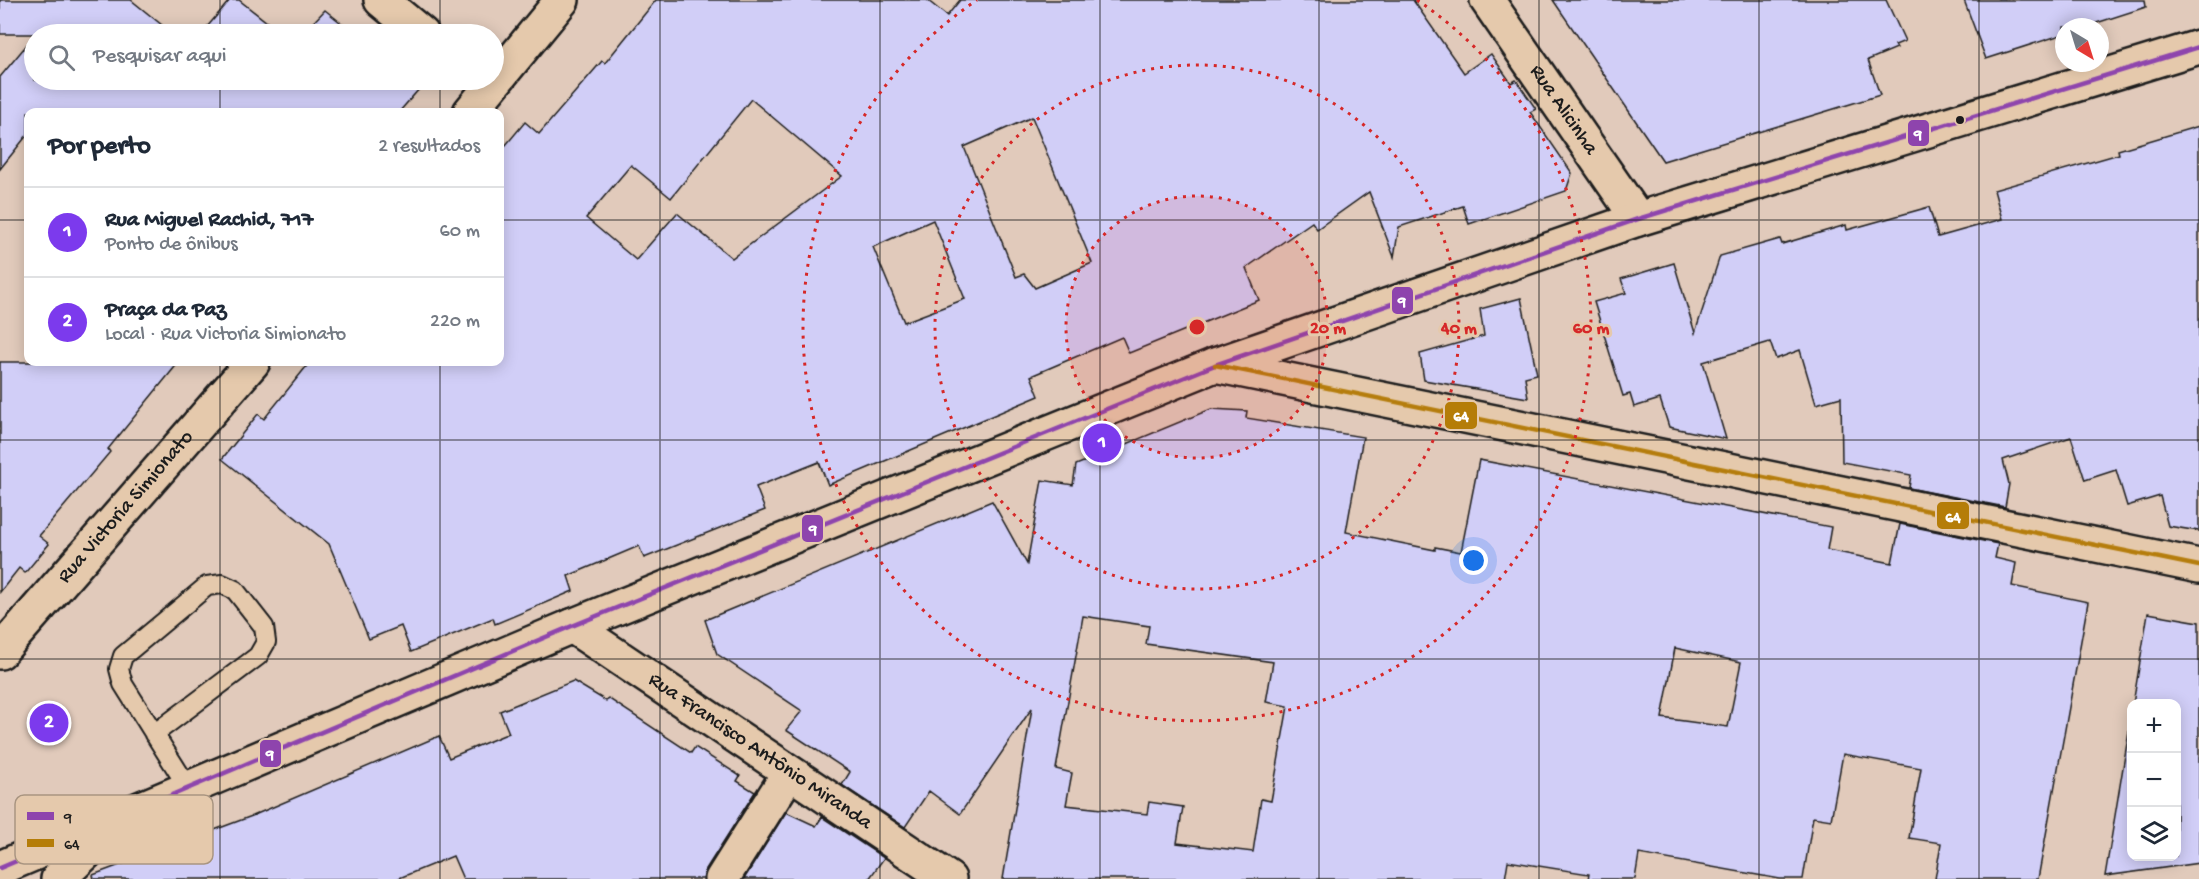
<!DOCTYPE html>
<html lang="pt">
<head>
<meta charset="utf-8">
<style>
  :root { --surface:#fff; --page:#f6f6f7; --text:#1f2937; --muted:#747a83; --line:#e0e1e3; --accent:#7c3aed }
  body { margin:0; font-family:"Gochi Hand",sans-serif; background:var(--page); color:var(--text) }
  .controls { position:absolute; right:18px; bottom:18px; display:grid; overflow:hidden; border-radius:12px; box-shadow:0 3px 15px #0003 }
  .controls button { width:54px; height:54px; display:grid; place-items:center; padding:0; border:0; border-bottom:2px solid var(--line); background:var(--surface); color:var(--text); font:30px sans-serif }
  .compass { position:absolute; left:2055px; top:18px; width:54px; height:54px; border-radius:50%; background:var(--surface); box-shadow:0 3px 15px #0003; rotate:142deg }
  .you { position:absolute; left:1474px; top:561px; width:21px; height:21px; margin:-15px; border:4px solid #fff; border-radius:50%; background:#1a73e8; box-shadow:0 0 0 9px #1a73e833 }
  .badge { display:grid; place-items:center; width:39px; height:39px; border-radius:50%; background:var(--accent); color:#fff; font-size:20px; font-weight:700 }
  .pin { position:absolute; translate:-50% -50%; border:3px solid #fff; box-shadow:0 2px 6px #0006 }
  .list { margin:0; padding:0; list-style:none }
  h2 { display:flex; justify-content:space-between; align-items:center; height:78px; margin:0; padding:0 24px; font-size:26px }
  h2 small { font-size:20px; font-weight:400; color:var(--muted) }
  .list li { display:grid; grid-template-columns:39px 1fr auto; gap:18px; align-items:center; box-sizing:border-box; height:90px; padding:0 24px; border-top:2px solid var(--line) }
  .list b { display:block; font-size:22px; white-space:nowrap }
  .list p { margin:0; font-size:20px; white-space:nowrap; color:var(--muted) }
  .list em { font-size:20px; font-style:normal; color:var(--muted) }
  .icon { flex:none; width:33px; height:33px; fill:none; stroke:currentColor; stroke-width:2; stroke-linecap:round; stroke-linejoin:round }
  .map { position:relative; flex:none; width:2199px; height:879px; overflow:hidden }
  .search { position:absolute; background:var(--surface); box-shadow:0 3px 15px #0003; left:24px; top:24px; width:480px; height:66px; display:flex; align-items:center; gap:15px; box-sizing:border-box; padding:0 21px; border-radius:33px; color:var(--muted); font-size:22px }
  .panel { position:absolute; background:var(--surface); box-shadow:0 3px 15px #0003; left:24px; top:108px; width:480px; height:258px; border-radius:12px }
  .map>svg:first-child { display:block }
</style>
</head>
<body>
<div class="map">
<svg width="2199" height="879" viewBox="0 0 2199 879">
  <rect width="100%" height="100%" fill="#e1cabb"/>
  <filter id="ink" filterUnits="userSpaceOnUse"><feTurbulence type="fractalNoise" baseFrequency=".0167" numOctaves="2"/><feDisplacementMap in="SourceGraphic" scale="12" xChannelSelector="R" yChannelSelector="G"/><feConvolveMatrix kernelMatrix="1 2 1 2 8 2 1 2 1" color-interpolation-filters="sRGB"/></filter>
  <g filter="url(#ink)">
    <g fill="#d1cef7" stroke="#1c1c1c" stroke-width="1.5" fill-rule="evenodd">
      <path d="M0,0h131l42,34h-173z"/>
      <path d="M230,0h9l43,34h-81z"/>
      <path d="M656,0h271l20,16 13,-16h453l51,73 27,-19 20,29 5,-3 20,29 -6,3 42,61 -6,18 -97,33 -6,-18 -64,21 -5,30 -25,-65 -52,37 -5,-7 -66,46 13,32 -130,53 -7,-16 -91,39 8,20 -211,89 -9,-23 -63,25 9,23 -121,48 -5,-12 -71,30 5,15 -78,33 -2,-6 -82,34 -10,-26 -32,13 -40,-95 -107,-85 36,-45 6,5 46,-57h190v-210l25,-30 14,12 63,-73 3,2zM751,99l91,77 -110,82 -55,-45 -41,47 -50,-42 45,-53 40,33zM1032,117l60,146 -57,25 -11,-14 -8,3 -52,-130zM933,220l32,79 -61,23 -31,-75z"/>
      <path d="M1553,0h333l19,41 -10,4 2,3 -29,12 12,35 -217,66z"/>
      <path d="M1964,0h181l1,7 -62,20h-20v7l-78,25z"/>
      <path d="M325,10l30,24h-53z"/>
      <path d="M34,36v44h376l10,8 -21,24h-371v22l-28,35v-92z"/>
      <path d="M2199,126v405l-31,-5 -8,-30 -33,10 -11,-36 -31,10 -14,-43 -68,23 6,24 -4,23 -96,-19 2,-13 -69,-13 -1,-65 -25,7 -16,-54 -24,9 -6,-17 -67,20 23,77 -57,-12 -9,-28 -26,8 -4,-13 -7,2 -29,-94 32,-9 -5,-14 53,-16 21,70 25,-77 60,-17 2,5 64,-19 1,5 82,-23 9,30 64,-18 -8,-29 125,-36 -1,-4z"/>
      <path d="M1521,298l16,76 -12,3 3,21 -104,-18 -4,-26 64,-18 -4,-27z"/>
      <path d="M0,362h179l-71,87 2,3 -71,84 10,8 -24,29 -6,-5 -19,24z"/>
      <path d="M1211,409l36,2 -1,7 117,19 -17,95 89,18v-3l26,5 18,-92 352,67 -4,23 65,13 8,-39 98,20 -3,14 21,5 -4,23 76,16 -50,277h-103l6,-36 -32,-5 12,-70 -78,-14 -12,66 -18,-3 -10,62h-23l-141,-25 -4,25h-47l1,-5 -81,-13 -3,18h-502l29,-171 -72,106 -31,-23 -24,36 -63,-42 8,-13 -64,-42 16,-19 -85,-57 -12,-34 287,-119 35,63 15,-84 31,5 3,-20zM1083,616l66,10 -3,18 127,18 -7,40 22,4 -17,95 -10,-2 -8,53 -76,-9 6,-36 -34,-5 -2,12 -81,-9 6,-32 -16,-4zM1675,648l66,14 -13,65 -66,-9z"/>
      <path d="M2148,613l51,9v241l-94,13 27,-163v143h44v-152h-43z"/>
      <path d="M573,681l33,20 2,-3 83,55 4,-6 45,29 -3,5 18,11 -49,77 -3,10h-240l-10,-23 -56,23h-303l-1,-4 159,-59 187,-80 10,22 60,-25 -9,-22z"/>
      <path d="M786,812l30,14 6,-9 62,41 -15,21h-125z"/>
    </g>
    <g fill="none" stroke-linecap="round" stroke-linejoin="round">
      <defs>
        <path id="service" d="M154,734l104,-78 8,-14 -2,-15 -29,-37 -13,-6 -15,2 -84,70 -4,13 4,15 66,105"/>
        <g id="minor">
          <path d="M381,0l41,34"/>
          <path id="s1" d="M1487,0l151,219"/>
          <path d="M470,112l92,-112"/>
          <path d="M1215,365l984,201"/>
          <path id="s2" d="M572,626l377,253"/>
          <path id="s3" d="M0,652l253,-290"/>
          <path d="M722,879l67,-106"/>
        </g>
        <g id="secondary">
          <path d="M0,868l572,-242 643,-261 423,-146 561,-172"/>
          <path d="M58,879l51,-48"/>
        </g>
      </defs>
      <use href="#service" stroke="#1c1c1c" stroke-width="22"/>
      <use href="#minor" stroke="#1c1c1c" stroke-width="38"/>
      <use href="#secondary" stroke="#1c1c1c" stroke-width="38"/>
      <use href="#service" stroke="#e5c9ac" stroke-width="18"/>
      <use href="#minor" stroke="#e5c9ac" stroke-width="33"/>
      <use href="#secondary" stroke="#e5c9ac" stroke-width="33"/>
      <defs>
        <path id="bus-1" d="M0,868l572,-242 643,-261 423,-146 561,-172"/>
        <path id="bus-2" d="M1215,365l984,201"/>
      </defs>
      <use href="#bus-1" stroke="#e5c9ac" stroke-width="9"/>
      <use href="#bus-2" stroke="#e5c9ac" stroke-width="9"/>
      <use href="#bus-1" stroke="#8e44ad" stroke-width="4.5"/>
      <use href="#bus-2" stroke="#b57d08" stroke-width="4.5"/>
    </g>
  </g>
  <path fill="none" stroke="#1c1c1c" stroke-width="1.5" stroke-opacity="0.55" d="M220,0v34M440,0v34M660,0v879M880,0v879M1100,0v879M1319,0v879M1539,0v879M1759,0v879M1979,0v879M220,80v32M440,80v32M0,220h28M500,220h1699M220,362v517M440,362v517M0,440h2199M0,659h2199"/>
  <circle cx="1197" cy="327" r="131" fill="#d62828" fill-opacity=".12"/>
  <g fill="none" stroke="#d62828" stroke-width="3" stroke-dasharray="3 6">
    <circle cx="1197" cy="327" r="131"/>
    <circle cx="1197" cy="327" r="262"/>
    <path d="M1417 0A394 394 0 1 1 977 0"/>
  </g>
  <circle fill="#1c1c1c" stroke="#e5c9ac" stroke-width="2" cx="1960" cy="120" r="5"/>
  <g text-anchor="middle" dominant-baseline="central" stroke-width="6" stroke-linejoin="round" paint-order="stroke">
    <g font-size="21" fill="#1c1c1c" stroke="#e5c9ac">
      <text stroke="none"><textPath href="#s1" startOffset="134">Rua Alicinha</textPath></text>
      <text stroke="none"><textPath href="#s3" startOffset="192">Rua Victoria Simionato</textPath></text>
      <text stroke="none"><textPath href="#s2" startOffset="226">Rua Francisco Antônio Miranda</textPath></text>
    </g>
  </g>
  <rect x="15" y="795" width="198" height="69" rx="9" fill="#e5c9ac" stroke="#a99581" stroke-width="1.5"/>
  <rect x="27" y="812" width="27" height="8" fill="#8e44ad"/>
  <rect x="27" y="839" width="27" height="8" fill="#b57d08"/>
  <g font-size="16" fill="#1c1c1c">
    <text x="64" y="822">9</text>
    <text x="64" y="849">64</text>
  </g>
  <circle cx="1197" cy="327" r="9" fill="#d62828" stroke="#e5c9ac" stroke-width="3"/>
  <g font-size="18" text-anchor="middle" font-weight="bold" fill="#d62828" stroke="#e5c9ac" stroke-width="6" stroke-linejoin="round" paint-order="stroke">
    <text x="1328" y="333">20 m</text>
    <text x="1459" y="333">40 m</text>
    <text x="1591" y="333">60 m</text>
  </g>
  <g stroke="#e5c9ac" stroke-width="2">
    <rect x="1907" y="119" width="23" height="28" rx="6" fill="#8e44ad"/>
    <rect x="1391" y="286" width="23" height="29" rx="6" fill="#8e44ad"/>
    <rect x="1444" y="401" width="34" height="29" rx="6" fill="#b57d08"/>
    <rect x="1936" y="501" width="34" height="29" rx="6" fill="#b57d08"/>
    <rect x="801" y="514" width="23" height="29" rx="6" fill="#8e44ad"/>
    <rect x="259" y="739" width="23" height="29" rx="6" fill="#8e44ad"/>
  </g>
  <g font-size="16" text-anchor="middle" font-weight="bold" fill="#fff">
    <text x="1918" y="139">9</text>
    <text x="1402" y="306">9</text>
    <text x="1461" y="421">64</text>
    <text x="1953" y="522">64</text>
    <text x="813" y="534">9</text>
    <text x="270" y="759">9</text>
  </g>
</svg>
<div class="controls">
<button>+</button>
<button>−</button>
<button><svg class="icon" aria-label="layers" viewBox="0 0 24 24"><path d="M12 4l9 5-9 5-9-5zM3 14l9 5 9-5"/></svg></button>
</div>
<svg class="compass" viewBox="-18 -18 36 36"><path d="M0-13l5 13h-10z" fill="#e53935"/><path d="M0 13l5-13h-10z" fill="#747a83"/></svg>
<div class="you"></div>
<div class="pin badge" style="left:1102px;top:443px">1</div>
<div class="pin badge" style="left:49px;top:723px">2</div>
<div class="search"><svg class="icon" aria-label="search" viewBox="0 0 24 24"><circle cx="10" cy="10" r="6"/><path d="M15 15l6 6"/></svg>Pesquisar aqui</div>
<section class="panel">
<h2>Por perto<small>2 resultados</small></h2>
<ul class="list">
<li><span class="badge">1</span><div><b>Rua Miguel Rachid, 717</b><p>Ponto de ônibus</p></div><em>60 m</em></li>
<li><span class="badge">2</span><div><b>Praça da Paz</b><p>Local · Rua Victoria Simionato</p></div><em>220 m</em></li>
</ul>
</section>
</div>
</body>
</html>
